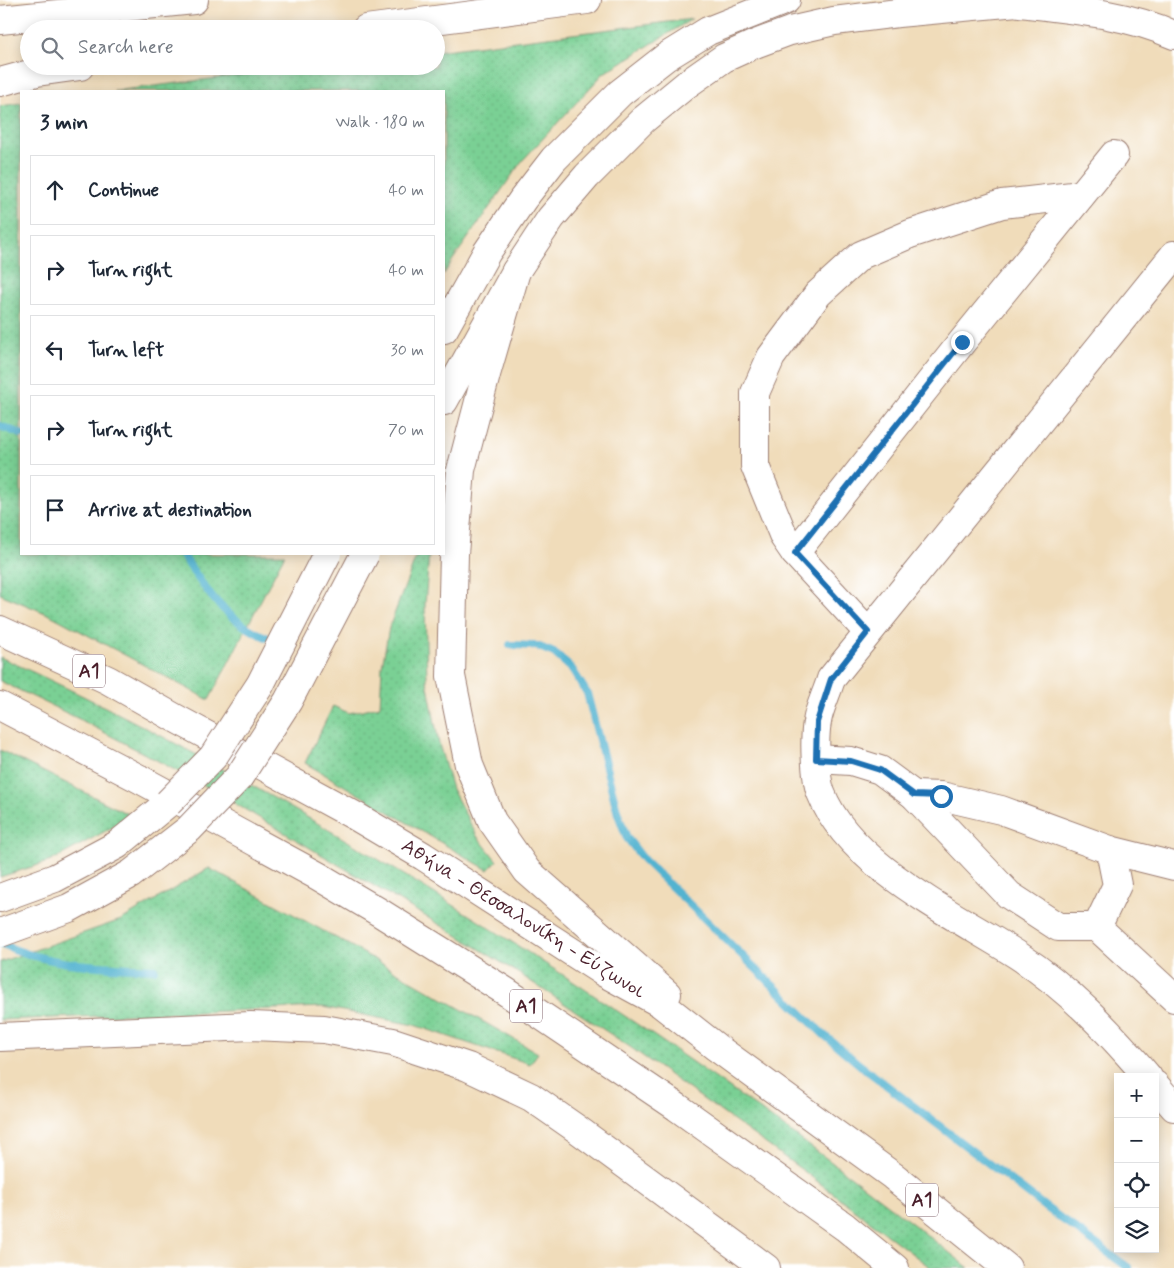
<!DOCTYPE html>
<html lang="en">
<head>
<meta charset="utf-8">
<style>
  :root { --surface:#fff; --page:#f2f2f3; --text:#1f2937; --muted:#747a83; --line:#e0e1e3 }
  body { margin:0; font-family:Mynerve,sans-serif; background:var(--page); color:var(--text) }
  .controls { position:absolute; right:15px; bottom:15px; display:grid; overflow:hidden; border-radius:0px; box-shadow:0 2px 12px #0003 }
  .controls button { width:45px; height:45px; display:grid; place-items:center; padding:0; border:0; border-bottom:1px solid var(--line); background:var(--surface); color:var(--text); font:25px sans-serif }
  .stop { position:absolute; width:15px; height:15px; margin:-11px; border:4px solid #1f6fb2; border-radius:50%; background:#fff }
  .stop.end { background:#1f6fb2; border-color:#fff; box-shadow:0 1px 5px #0008 }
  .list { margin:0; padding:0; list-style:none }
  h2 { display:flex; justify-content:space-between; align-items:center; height:65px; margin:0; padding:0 20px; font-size:21px }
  h2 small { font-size:16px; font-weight:400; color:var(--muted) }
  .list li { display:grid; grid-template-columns:32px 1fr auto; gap:15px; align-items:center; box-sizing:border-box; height:70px; margin:0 10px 10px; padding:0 10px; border:1px solid var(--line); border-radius:0px }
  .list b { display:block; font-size:19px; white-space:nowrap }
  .list em { font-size:16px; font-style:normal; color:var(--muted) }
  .icon { flex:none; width:28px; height:28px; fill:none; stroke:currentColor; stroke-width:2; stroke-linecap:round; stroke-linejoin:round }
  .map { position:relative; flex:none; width:1174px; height:1268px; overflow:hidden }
  .search { position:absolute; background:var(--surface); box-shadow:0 2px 12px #0003; left:20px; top:20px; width:425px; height:55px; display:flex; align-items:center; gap:12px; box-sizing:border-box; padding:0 18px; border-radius:28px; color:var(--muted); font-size:19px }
  .panel { position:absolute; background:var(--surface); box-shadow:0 2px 12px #0003; left:20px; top:90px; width:425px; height:465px; border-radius:0px }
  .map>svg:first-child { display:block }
</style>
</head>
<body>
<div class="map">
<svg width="1174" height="1268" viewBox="0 0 1174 1268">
  <defs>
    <pattern id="grass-dots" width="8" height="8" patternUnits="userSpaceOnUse" patternTransform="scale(1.25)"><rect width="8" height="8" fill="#7ad094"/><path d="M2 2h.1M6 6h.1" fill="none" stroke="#6bb280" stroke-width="1.8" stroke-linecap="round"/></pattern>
  </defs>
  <rect width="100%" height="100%" fill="#fff"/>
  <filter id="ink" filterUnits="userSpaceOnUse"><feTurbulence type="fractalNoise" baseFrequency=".02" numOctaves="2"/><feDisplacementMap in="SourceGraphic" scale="10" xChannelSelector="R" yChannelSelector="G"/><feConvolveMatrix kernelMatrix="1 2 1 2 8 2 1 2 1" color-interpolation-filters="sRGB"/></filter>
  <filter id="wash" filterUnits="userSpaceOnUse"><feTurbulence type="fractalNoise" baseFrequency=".0096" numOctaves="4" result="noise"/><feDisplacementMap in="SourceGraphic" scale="20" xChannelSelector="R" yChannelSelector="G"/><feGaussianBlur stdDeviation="1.12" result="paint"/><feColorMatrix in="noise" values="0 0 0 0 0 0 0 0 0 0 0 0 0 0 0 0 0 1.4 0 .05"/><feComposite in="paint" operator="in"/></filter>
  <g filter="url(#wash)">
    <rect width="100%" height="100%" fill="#f0dcba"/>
    <g fill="url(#grass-dots)" stroke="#627860">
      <path d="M692,19l-88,54 -82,88 -70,100 -8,13v-183h-330l200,-25h122v-15z"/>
      <path d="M21,103v451h264l-76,146 -159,-85 -50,-21v-488z"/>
      <path d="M417,554h12l-4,51 2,76 12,63 13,45 25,47 20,25 -9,9 -183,-107 28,-57 16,7 31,-7 2,-40 7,-38z"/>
      <path d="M0,657c132,59 258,130 381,204 205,123 401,258 588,407h-38l-126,-96 -60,-43 -115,-82 -115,-76 -63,-39 -245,-145 -128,-68 -79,-38z"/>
      <path d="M0,750l128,64 -6,8 -71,39 -51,16z"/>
      <path d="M209,868l142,78 187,107 -8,11 -116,-39 -91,-18 -323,13v-58l121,-42z"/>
    </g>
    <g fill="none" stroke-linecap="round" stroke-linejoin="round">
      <g stroke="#52b3d0" stroke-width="8">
        <path d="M0,426l21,8"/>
        <path d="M182,554c26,40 47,72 95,87"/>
        <path d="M510,645l27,1 17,7 18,16 15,24 31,121 9,24 17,22 179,174 37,31 184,141 85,62"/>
        <path d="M0,943c49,24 101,23 154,26"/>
      </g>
    </g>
  </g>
  <g filter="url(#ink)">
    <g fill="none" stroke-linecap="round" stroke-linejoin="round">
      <defs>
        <g id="minor">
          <path d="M0,20l194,-20"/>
          <path d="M795,553l167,-211 152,-187"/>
          <path d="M868,632l-73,-79 -11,-16 -29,-71v-73l16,-36 47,-63 43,-39 49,-21 92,-30 79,-9"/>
          <path d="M816,759l35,2 29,9 34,25 95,100 49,32h39l20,-42 -7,-35"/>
          <path d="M914,795l27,1 60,14 109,40 64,16"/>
          <path d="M1097,927l77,71"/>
          <path d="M1148,1077c-39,-46 -79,-88 -129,-121 -63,-41 -170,-90 -198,-163 -6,-15 -7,-55 -4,-71 2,-14 10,-29 14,-43l343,-424"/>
          <path d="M1155,1085l19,22"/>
        </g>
        <path id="major" d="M0,1037l251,-11 73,3 69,13 75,25 63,30 46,32 189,139"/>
        <g id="highway">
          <path d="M1020,3c52,6 106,11 154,32"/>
          <path d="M366,29l221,-29"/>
          <path d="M0,82l37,-10 43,-6"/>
          <path d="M516,271l-29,100 -26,99 -7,84 -3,122 18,89 23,56 35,50 140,123"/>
          <path d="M444,329l43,-77 36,-53 31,-40 66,-66 46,-36 42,-26 78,-31"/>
          <path d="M444,401l72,-130 35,-53 36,-42 56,-56 44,-36 37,-26 31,-14 35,-13 44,-10 64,-8 143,-13"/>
          <path d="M0,630l108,50 67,38 182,99 66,39 180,116 57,31 56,44 177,129 114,92"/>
          <path d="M0,706l136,71 182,99 61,36 126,79 172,116 168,120 50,41"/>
          <path d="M0,898l55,-20 62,-33 51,-42"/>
        </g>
      </defs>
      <use href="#minor" stroke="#9d7e72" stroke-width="30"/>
      <use href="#major" stroke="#9d7e72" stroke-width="30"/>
      <use href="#highway" stroke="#9d7e72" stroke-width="30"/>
      <use href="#minor" stroke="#fff" stroke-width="28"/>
      <use href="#major" stroke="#fff" stroke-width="28"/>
      <use href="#highway" stroke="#fff" stroke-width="28"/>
      <defs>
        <g id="highway-bridge">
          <path d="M168,803l45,-46 47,-72 67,-131"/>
          <path d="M0,933l69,-25 62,-34 58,-45 50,-52 49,-76 77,-147"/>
        </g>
      </defs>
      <use href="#highway-bridge" stroke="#9d7e72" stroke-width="30" stroke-linecap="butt"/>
      <use href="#highway-bridge" stroke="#fff" stroke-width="28"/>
    </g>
  </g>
  <g fill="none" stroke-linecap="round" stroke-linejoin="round" filter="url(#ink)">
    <path stroke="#1f6fb2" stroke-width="6" d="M941,796l-27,-1 -34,-25 -29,-9 -35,-2 1,-37 14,-43 37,-47 -73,-79 167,-211"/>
  </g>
  <g text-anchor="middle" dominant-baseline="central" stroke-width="4" stroke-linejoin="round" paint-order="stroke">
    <g fill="#fff" stroke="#80626b" stroke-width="1">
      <rect x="73" y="654.5" width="32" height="33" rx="4"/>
      <rect x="510" y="989.5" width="32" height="33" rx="4"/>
      <rect x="906" y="1183.5" width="32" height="33" rx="4"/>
    </g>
    <g font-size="19" font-weight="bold" fill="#4a1f2b">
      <text x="89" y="671">Α1</text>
      <text x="526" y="1006">Α1</text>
      <text x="922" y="1200">Α1</text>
    </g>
    <g font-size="20" fill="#4a1f2b" stroke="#fff">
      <text transform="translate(523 919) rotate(32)">Αθήνα - Θεσσαλονίκη - Εύζωνοι</text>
    </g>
  </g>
</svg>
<div class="controls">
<button>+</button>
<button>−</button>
<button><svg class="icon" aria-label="locate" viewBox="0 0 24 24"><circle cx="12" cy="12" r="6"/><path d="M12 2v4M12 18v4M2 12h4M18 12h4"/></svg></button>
<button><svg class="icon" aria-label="layers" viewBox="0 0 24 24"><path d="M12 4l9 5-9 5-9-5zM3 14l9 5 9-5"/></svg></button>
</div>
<div class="stop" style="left:941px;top:796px"></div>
<div class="stop end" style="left:962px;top:342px"></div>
<div class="search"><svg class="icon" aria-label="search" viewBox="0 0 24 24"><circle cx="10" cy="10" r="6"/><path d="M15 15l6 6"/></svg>Search here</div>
<section class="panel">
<h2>3 min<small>Walk · 180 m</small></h2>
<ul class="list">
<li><svg class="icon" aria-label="ahead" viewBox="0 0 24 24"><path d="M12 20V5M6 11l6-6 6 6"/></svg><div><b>Continue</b></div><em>40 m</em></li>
<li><svg class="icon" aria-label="right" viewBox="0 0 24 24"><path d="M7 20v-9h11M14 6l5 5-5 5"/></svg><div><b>Turn right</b></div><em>40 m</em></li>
<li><svg class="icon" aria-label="left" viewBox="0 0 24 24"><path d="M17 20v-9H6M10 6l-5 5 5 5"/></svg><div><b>Turn left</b></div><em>30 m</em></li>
<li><svg class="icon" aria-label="right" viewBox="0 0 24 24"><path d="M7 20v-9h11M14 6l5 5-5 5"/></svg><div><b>Turn right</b></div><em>70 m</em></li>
<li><svg class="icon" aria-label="arrive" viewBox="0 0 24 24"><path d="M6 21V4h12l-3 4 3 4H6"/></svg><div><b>Arrive at destination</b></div></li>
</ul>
</section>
</div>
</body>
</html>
